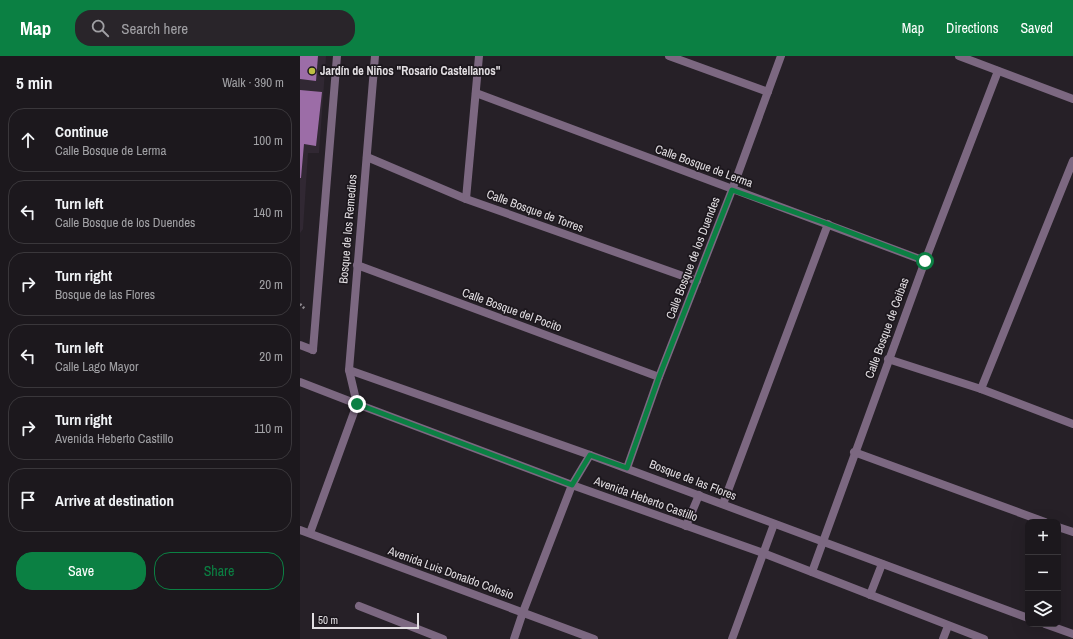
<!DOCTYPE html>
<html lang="en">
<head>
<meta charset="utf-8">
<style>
  :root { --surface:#1c181d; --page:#29252a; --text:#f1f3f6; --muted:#a0a0a4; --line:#3a373b; --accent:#0b8043 }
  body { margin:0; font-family:"Archivo Narrow",sans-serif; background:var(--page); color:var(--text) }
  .controls { position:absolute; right:12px; bottom:12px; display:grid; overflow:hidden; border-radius:8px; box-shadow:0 4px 16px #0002 }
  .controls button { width:36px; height:36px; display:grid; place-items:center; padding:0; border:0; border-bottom:1px solid var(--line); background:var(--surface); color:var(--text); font:20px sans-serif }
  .scale { position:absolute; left:12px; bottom:10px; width:107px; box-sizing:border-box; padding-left:4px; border:2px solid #e2dee2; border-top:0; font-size:11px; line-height:14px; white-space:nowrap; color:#e2dee2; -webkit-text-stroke:3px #1c171d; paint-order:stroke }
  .stop { position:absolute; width:12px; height:12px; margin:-9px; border:3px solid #0b8043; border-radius:50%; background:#fff }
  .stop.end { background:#0b8043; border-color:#fff; box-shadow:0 1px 4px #0008 }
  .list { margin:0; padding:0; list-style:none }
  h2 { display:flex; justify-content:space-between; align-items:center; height:52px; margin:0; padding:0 16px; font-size:17px }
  h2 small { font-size:13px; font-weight:400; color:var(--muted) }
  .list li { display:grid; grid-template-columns:26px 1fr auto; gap:12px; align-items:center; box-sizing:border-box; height:64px; margin:0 8px 8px; padding:0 8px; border:1px solid var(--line); border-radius:16px }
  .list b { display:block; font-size:15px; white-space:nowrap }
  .list p { margin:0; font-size:13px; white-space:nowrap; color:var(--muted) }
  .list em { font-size:13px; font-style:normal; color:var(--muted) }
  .actions { display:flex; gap:8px; padding:12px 16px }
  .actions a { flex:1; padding:9px 0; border:1px solid var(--accent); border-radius:16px; text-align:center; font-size:14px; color:var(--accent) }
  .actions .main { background:var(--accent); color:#fff }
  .icon { flex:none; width:22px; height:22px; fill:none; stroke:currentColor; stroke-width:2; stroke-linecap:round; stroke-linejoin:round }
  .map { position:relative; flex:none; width:773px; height:583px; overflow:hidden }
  header { display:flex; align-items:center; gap:24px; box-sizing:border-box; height:56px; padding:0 20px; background:var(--accent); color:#fff }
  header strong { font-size:19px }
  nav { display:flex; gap:22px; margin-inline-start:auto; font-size:14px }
  .search { width:280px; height:36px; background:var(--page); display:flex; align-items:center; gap:10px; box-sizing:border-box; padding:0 14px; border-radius:16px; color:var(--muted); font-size:15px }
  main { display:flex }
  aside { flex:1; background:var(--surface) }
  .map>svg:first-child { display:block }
</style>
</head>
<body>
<header>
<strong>Map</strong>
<div class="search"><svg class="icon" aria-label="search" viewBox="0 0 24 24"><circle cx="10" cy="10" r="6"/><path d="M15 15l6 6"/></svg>Search here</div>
<nav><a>Map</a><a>Directions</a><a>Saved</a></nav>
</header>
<main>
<aside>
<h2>5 min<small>Walk · 390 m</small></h2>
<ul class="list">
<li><svg class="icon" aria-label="ahead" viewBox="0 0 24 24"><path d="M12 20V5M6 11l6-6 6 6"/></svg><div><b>Continue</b><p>Calle Bosque de Lerma</p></div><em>100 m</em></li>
<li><svg class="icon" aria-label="left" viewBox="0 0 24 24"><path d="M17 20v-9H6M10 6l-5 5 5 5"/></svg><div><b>Turn left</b><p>Calle Bosque de los Duendes</p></div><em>140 m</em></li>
<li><svg class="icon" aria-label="right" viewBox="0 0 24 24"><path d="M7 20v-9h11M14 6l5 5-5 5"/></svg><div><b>Turn right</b><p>Bosque de las Flores</p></div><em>20 m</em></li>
<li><svg class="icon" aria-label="left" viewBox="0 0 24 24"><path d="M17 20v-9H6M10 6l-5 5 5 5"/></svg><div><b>Turn left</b><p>Calle Lago Mayor</p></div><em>20 m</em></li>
<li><svg class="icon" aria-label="right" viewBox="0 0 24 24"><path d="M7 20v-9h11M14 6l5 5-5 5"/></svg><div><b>Turn right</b><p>Avenida Heberto Castillo</p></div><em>110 m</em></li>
<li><svg class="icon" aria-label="arrive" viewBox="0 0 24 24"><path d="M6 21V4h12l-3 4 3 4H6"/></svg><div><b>Arrive at destination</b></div></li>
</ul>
<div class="actions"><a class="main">Save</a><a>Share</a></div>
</aside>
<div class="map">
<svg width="773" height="583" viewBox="0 0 773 583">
  <rect width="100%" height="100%" fill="#262027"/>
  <path fill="#312833" d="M0,0h26l-7,97h-11l-5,76 -3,4z"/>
  <g fill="#9c6da7">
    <path d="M0,0h18l-2,25 -16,-2z"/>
    <path d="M0,34l22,2 -6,54 -12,-2 -3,34h-1z"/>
  </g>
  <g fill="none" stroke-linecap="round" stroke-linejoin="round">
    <path stroke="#8d888e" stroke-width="2.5" stroke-dasharray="2 2" stroke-linecap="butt" d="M0,248l5,5"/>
    <path stroke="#7c6881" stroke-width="8" d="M13,294l24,-294"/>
    <g stroke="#7c6881" stroke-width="8">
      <path d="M369,0l99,36"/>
      <path d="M659,0l114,43"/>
      <path d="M176,37l449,168"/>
      <path d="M67,101l99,42 231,82"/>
      <path d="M166,143l13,-143"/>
      <path d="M57,209l302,112"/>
      <path d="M0,289l13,5"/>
      <path d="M588,303l93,30 92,35"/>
      <path d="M49,314l241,85 438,163"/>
      <path d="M681,333l92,-228"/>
      <path d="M554,396l191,70"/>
      <path d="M327,412l32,-91 73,-187 49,-134"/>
      <path d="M423,448l105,-280"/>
      <path d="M386,470l13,-31"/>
      <path d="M758,471l15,5"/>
      <path d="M0,474l294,109"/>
      <path d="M10,477l47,-129 215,81 191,68 221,86"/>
      <path d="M512,516l113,-311 73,-190"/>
      <path d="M570,539l12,-31"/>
      <path d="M59,550l84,33"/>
      <path d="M745,568l28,10"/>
      <path d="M214,583l9,-27 49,-127 18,-30"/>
      <path d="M432,583l42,-115"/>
      <path d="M643,583l5,-13"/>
    </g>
    <g stroke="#7c6881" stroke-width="8">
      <path d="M0,326l57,22"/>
      <path d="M57,348l-8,-34 26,-314"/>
    </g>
  </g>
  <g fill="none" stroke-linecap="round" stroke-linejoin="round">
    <path stroke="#0b8043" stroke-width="5" d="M57,348l215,81 18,-30 37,13 32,-91 73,-187 96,34 97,37"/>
  </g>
  <circle fill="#bdbf43" stroke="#1c171d" stroke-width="1.5" cx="12" cy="15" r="4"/>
  <g text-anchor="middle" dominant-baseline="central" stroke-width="3.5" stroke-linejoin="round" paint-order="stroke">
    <g font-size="12" font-weight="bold" fill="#e2dee2" stroke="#1c171d" text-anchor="start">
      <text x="20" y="15">Jardín de Niños "Rosario Castellanos"</text>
    </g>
    <g font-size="12" fill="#e2dee2" stroke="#1c171d">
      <text transform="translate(404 110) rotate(20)">Calle Bosque de Lerma</text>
      <text transform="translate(235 155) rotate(20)">Calle Bosque de Torres</text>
      <text transform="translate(48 173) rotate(-85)">Bosque de los Remedios</text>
      <text transform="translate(393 202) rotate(-69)">Calle Bosque de los Duendes</text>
      <text transform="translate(212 254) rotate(20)">Calle Bosque del Pocito</text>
      <text transform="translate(587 272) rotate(-70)">Calle Bosque de Ceibas</text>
      <text transform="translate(393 424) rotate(21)">Bosque de las Flores</text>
      <text transform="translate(346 443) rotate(20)">Avenida Heberto Castillo</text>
      <text transform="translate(151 517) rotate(20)">Avenida Luis Donaldo Colosio</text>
    </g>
  </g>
</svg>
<div class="controls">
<button>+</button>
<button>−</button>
<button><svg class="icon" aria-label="layers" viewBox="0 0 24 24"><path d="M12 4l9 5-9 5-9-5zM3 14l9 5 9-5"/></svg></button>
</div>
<div class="scale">50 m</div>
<div class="stop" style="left:625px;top:205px"></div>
<div class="stop end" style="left:57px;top:348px"></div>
</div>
</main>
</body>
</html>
